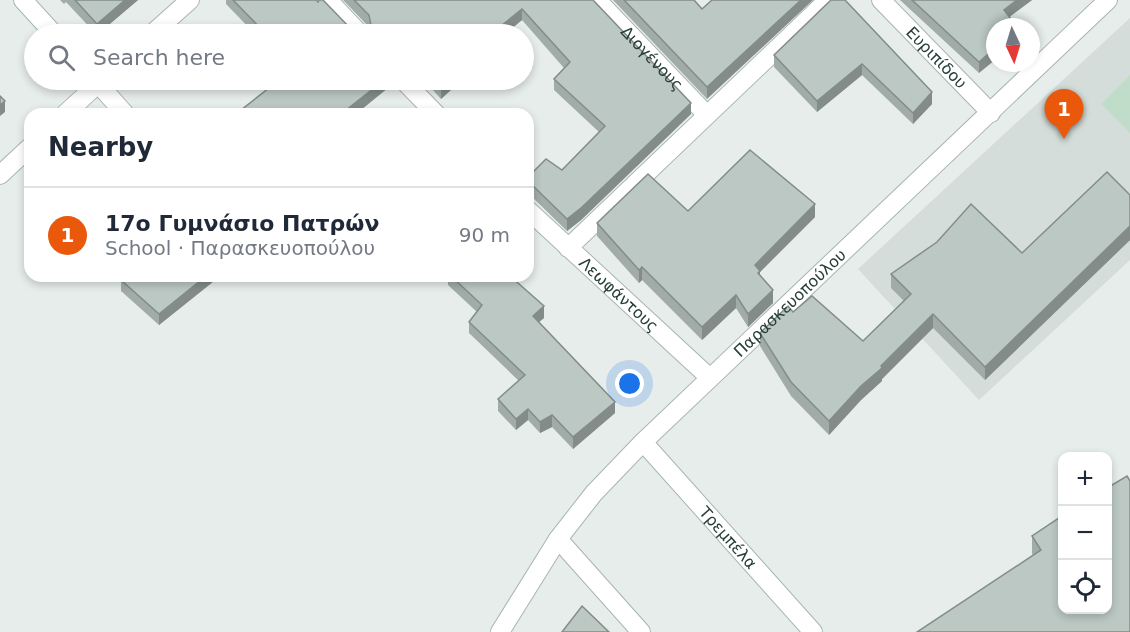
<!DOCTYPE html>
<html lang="en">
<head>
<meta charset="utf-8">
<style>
  :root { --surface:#fff; --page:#f2f2f3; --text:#1f2937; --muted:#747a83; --line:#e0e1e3; --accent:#ea580c }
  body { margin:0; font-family:"DejaVu Sans",sans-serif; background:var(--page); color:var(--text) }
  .controls { position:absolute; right:18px; bottom:18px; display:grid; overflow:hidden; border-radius:12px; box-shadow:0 3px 9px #0003 }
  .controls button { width:54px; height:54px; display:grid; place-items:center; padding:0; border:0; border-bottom:2px solid var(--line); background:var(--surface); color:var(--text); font:30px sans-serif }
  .compass { position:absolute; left:986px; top:18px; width:54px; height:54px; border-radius:50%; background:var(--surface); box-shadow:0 3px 9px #0003; rotate:176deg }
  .you { position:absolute; left:630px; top:384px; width:21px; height:21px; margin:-15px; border:4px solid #fff; border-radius:50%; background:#1a73e8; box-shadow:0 0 0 9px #1a73e833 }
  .badge { display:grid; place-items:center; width:39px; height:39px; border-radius:50%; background:var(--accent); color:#fff; font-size:20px; font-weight:700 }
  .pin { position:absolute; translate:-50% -50px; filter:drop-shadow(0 2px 3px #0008) }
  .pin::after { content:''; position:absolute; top:32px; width:21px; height:18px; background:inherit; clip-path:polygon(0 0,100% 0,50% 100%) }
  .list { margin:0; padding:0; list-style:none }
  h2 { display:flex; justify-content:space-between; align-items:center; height:78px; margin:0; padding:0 24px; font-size:26px }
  h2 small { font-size:20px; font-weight:400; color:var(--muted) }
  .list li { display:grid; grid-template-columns:39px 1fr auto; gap:18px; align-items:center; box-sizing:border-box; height:96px; padding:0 24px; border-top:2px solid var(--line) }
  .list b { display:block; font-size:22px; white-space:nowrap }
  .list p { margin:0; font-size:20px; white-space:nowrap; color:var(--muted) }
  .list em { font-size:20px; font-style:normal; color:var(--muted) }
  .icon { flex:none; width:33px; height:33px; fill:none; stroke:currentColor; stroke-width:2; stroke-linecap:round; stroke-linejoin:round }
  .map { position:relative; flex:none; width:1130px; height:632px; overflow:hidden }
  .search { position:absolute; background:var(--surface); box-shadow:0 3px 9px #0003; left:24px; top:24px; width:510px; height:66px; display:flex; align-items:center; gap:15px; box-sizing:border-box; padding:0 21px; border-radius:33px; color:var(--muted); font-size:22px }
  .panel { position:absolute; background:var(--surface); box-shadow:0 3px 9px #0003; left:24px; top:108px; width:510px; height:174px; border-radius:18px }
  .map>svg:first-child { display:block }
</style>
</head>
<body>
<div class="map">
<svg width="1130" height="632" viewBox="0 0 1130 632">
  <rect width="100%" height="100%" fill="#e6edea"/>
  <path fill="#d4ddd9" d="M1130,18v242l-151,140 -121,-131z"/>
  <path fill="#c0ddc9" d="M1130,75v58l-29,-29z"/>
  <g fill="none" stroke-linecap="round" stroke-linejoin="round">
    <defs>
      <g id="minor">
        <path d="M23,0l31,34"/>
        <path d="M328,0l32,34"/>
        <path id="s1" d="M597,0l110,115"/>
        <path id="s2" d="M881,0l110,113"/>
        <path d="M152,34l38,-34"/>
        <path d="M95,80l30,34"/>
        <path d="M403,80l33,34"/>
        <path d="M65,114l37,-34"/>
        <path d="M0,175l30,-28"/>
        <path id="s3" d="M528,210l182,168"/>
        <path d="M568,248l260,-248"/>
        <path id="s4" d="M643,442l170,190"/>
        <path d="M558,539l83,93"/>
        <path id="s5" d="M500,632l58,-93 36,-46 49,-51 465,-442"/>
      </g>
    </defs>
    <use href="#minor" stroke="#a9b5b1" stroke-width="20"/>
    <use href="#minor" stroke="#fff" stroke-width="18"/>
  </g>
  <g fill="#a1aca8">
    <path d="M60,0h78l-40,34h-2l-30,-32 -2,2z"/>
    <path d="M226,0h90l36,30 5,3 10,-2 2,-3v-1l-26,-27h250l98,114 -110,106 -14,11 -39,-38v-16l34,-7 37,-38 -45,-42v-11l10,-11 -42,-48 -17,14h-250l-29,-30z"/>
    <path d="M613,0h81l8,9 10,-9 -5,99z"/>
    <path d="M831,0l101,104 -19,20 -51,-49 -45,37 -43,-45v-12z"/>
    <path d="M900,0h132l-23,17 -30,56z"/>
    <path d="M424,80h38l-21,19z"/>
    <path d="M1130,195v45l-145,140 -52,-52 -51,51v2l-21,19 -32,35 -38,-39 -31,-50v-13l33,-21 70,29 41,-40 -13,-13v-14l131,-21z"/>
    <path d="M688,211l127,6 -55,55v3l13,28 -25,24 -12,-19 -34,32 -60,-60 -3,3 -42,-47v-13z"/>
    <path d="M214,276v5l-55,44 -38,-34v-11z"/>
    <path d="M448,276h63l-1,1 34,41 -5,4 76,91 -42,36 -21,-22 -12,6 -12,-13 -12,10 -18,-19v-12l21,-18 -50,-48v-11l8,-10 -29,-27z"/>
    <path d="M1032,536l98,96 -97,-77 -1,-1z"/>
  </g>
  <g fill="#838c88">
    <path d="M125,0h13l-40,34h-1v-10z"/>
    <path d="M801,0h12l-106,99v-12z"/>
    <path d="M1017,0h15l-28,21v-11z"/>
    <path d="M522,9v11l-17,14h-14z"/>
    <path d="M995,48v12l-16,13v-11z"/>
    <path d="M862,64v11l-45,37v-11z"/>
    <path d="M384,80h9v4l-37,30h-15z"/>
    <path d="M449,80h13l-21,19v-12z"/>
    <path d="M932,92v12l-19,20v-11z"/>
    <path d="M5,101v11l-5,4v-11z"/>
    <path d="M691,103v11l-110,106 -14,11v-12z"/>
    <path d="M815,204v13l-55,55v12l-5,-19z"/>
    <path d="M1130,226v14l-145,140v-13z"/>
    <path d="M642,267v13l-3,3v-13z"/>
    <path d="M206,276h8v5l-55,44v-11z"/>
    <path d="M773,290v13l-25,24v-13z"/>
    <path d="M736,295v13l-34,32v-13z"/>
    <path d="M544,306v12l-11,9v-11z"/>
    <path d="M933,314v14l-51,51v2l-21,19 -32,35v-14l32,-35z"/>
    <path d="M615,402v11l-42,36v-12z"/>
    <path d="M528,409v11l-12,10v-11z"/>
    <path d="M552,415v12l-12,6v-11z"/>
  </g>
  <g fill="#bbc8c3" stroke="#838c88" stroke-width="1.5">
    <path d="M75,0h50l-28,24z"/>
    <path d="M233,0h83l2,2 1,-2h4l29,30 5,3 10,-2 4,-6 -2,-10 -15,-15h239l98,103 -110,105 -14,11 -39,-38v-4l18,-18 16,11 43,-44 -51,-47 16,-17 -48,-53 -31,25h-225z"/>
    <path d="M624,0h70l8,9 10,-9h89l-94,87z"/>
    <path d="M831,0h14l87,92 -19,21 -51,-49 -45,37 -43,-46z"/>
    <path d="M912,0h105l-13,10 13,17h-22v21l-16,14z"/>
    <path d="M279,80h105l-43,34h-105z"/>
    <path d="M434,80h15l-8,7z"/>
    <path d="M0,96l5,5 -5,4z"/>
    <path d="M750,150l65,54 -60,61 5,6 -2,2 15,17 -25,24 -12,-19 -34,32 -60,-60 -3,3 -42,-47 51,-49 40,37z"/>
    <path d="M1107,172l23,23v31l-145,141 -52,-53 -52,52 1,2 -21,18 -32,35 -38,-39 -31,-49 28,-27 5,6 19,-16 51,45 48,-47 -20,-20 46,-32 34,-38 51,49z"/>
    <path d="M125,276h81l-47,38 -38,-34z"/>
    <path d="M451,276h59l34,30 -11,10 82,86 -42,35 -21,-22 -12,7 -12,-13 -12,10 -18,-20 27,-24 -56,-53 13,-17z"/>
    <path d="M1127,476l3,5v151h-213l124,-82 -9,-14 30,-20v93h45v-121z"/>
    <path d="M582,606l27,26h-47z"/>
  </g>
  <g text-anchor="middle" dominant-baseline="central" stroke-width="4.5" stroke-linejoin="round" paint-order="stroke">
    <g font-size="16" fill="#263e39" stroke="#f6faf8">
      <text stroke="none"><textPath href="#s2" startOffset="80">Ευριπίδου</textPath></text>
      <text stroke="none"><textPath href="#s1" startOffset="80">Διογένους</textPath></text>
      <text stroke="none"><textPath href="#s3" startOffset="124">Λεωφάντους</textPath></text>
      <text stroke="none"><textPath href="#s5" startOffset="441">Παρασκευοπούλου</textPath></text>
      <text stroke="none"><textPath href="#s4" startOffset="128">Τρεμπέλα</textPath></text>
    </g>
  </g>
</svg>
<div class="controls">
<button>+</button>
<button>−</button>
<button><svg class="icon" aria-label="locate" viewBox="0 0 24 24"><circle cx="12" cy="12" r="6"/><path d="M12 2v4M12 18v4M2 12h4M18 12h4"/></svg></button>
</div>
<svg class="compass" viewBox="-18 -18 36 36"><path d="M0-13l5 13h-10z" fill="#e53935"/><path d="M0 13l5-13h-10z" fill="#747a83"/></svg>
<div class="you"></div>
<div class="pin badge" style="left:1064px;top:139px">1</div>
<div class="search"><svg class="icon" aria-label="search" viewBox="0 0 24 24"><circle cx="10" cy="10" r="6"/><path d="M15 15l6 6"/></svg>Search here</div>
<section class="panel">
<h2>Nearby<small></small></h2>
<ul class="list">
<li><span class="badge">1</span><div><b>17ο Γυμνάσιο Πατρών</b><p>School · Παρασκευοπούλου</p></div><em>90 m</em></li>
</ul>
</section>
</div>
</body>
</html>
